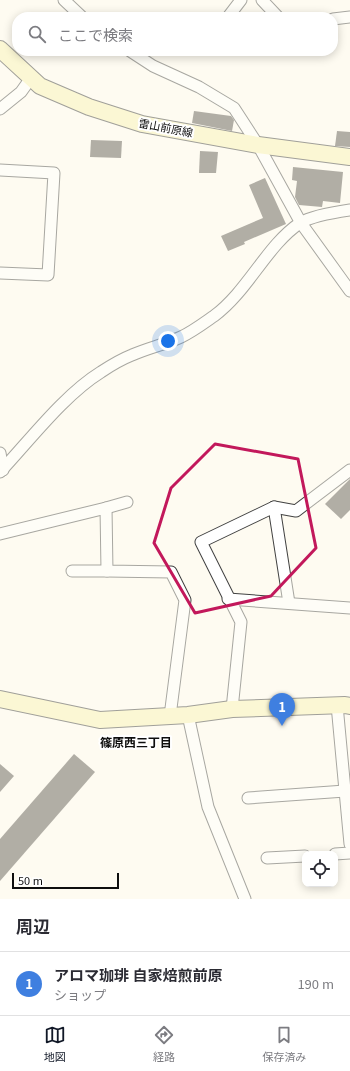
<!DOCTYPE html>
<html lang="ja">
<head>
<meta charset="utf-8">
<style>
  :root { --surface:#fff; --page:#f2f2f3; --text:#2b2b33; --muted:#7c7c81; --line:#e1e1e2; --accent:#111827 }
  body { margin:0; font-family:Georgia,"Noto Sans JP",serif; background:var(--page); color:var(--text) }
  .controls { position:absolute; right:12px; bottom:12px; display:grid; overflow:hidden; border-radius:8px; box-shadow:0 2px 10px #0003 }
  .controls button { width:36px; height:36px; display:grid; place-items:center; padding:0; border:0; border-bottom:1px solid var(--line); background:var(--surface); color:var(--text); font:20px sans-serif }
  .scale { position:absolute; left:12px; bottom:10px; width:107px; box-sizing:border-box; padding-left:4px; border:2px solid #0e0e0e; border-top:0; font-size:11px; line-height:14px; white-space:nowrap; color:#0e0e0e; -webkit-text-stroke:3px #fff; paint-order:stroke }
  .you { position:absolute; left:168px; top:341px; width:14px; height:14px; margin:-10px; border:3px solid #fff; border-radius:50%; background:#1a73e8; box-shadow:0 0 0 6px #1a73e833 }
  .badge { display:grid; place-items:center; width:26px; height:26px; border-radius:50%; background:var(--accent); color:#fff; font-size:13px; font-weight:700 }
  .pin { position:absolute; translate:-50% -33px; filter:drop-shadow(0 1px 2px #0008) }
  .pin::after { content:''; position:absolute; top:21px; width:14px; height:12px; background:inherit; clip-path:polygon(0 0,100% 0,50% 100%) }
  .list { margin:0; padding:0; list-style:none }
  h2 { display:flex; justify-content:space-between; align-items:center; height:52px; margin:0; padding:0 16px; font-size:17px }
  h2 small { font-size:13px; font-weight:400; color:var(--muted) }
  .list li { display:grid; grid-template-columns:26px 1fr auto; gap:12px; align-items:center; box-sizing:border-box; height:64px; padding:0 16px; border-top:1px solid var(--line) }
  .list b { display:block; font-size:15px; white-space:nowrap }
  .list p { margin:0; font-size:13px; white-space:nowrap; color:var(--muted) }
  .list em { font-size:13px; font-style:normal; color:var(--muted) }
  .icon { flex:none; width:22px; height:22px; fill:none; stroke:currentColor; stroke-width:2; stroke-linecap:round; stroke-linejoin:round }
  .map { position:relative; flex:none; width:350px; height:899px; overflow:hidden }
  .search { position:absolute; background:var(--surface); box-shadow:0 2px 10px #0003; left:12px; right:12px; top:12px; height:44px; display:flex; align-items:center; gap:10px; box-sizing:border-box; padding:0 14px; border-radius:16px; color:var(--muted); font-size:15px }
  .sheet { height:116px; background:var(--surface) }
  nav { display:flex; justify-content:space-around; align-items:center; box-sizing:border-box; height:56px; border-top:1px solid var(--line); background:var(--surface); font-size:11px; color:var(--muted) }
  nav a { display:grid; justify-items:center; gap:2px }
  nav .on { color:var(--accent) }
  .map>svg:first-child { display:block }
</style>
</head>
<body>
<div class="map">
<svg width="350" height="899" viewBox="0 0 350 899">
  <rect width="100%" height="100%" fill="#fefbf1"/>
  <g fill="#56504b">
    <path d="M194,111l37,5 3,4 -2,11 -40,-8z"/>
    <path d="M337,131l13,1v15l-15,-1z"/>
    <path d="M91,140l31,1 -1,17 -31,-1z"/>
    <path d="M200,151l18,1 -2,21h-17z"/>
    <path d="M293,167l50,5 -3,31 -17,-2 -1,6 -23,-2 -4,-8 2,-16 -5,-1z"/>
    <path d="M265,178l21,46 -42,18 1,2 -17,7 -7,-15 42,-18 -14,-33z"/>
    <path d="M350,479v31l-9,9 -16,-15z"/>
    <path d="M74,754l21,18 -95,109v-42z"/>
    <path d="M0,764l14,12 -14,16z"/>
  </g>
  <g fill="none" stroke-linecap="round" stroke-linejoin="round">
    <defs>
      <g id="street">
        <path d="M64,0l18,17"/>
        <path d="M262,0l16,17"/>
        <path d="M228,17l13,-17"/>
        <path d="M333,19l17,-2"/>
        <path d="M130,51l23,15 46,21 35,21 24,37 43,78 49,68"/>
        <path d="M0,109l21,-17 10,-14"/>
        <path d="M0,170l54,3 -6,102 -48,-2"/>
        <path d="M0,453l3,17"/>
        <path d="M0,472c30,-32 64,-77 101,-100 9,-6 21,-13 31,-17 16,-7 34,-11 49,-18 11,-5 23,-14 33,-21 34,-25 53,-71 86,-93 12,-7 36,-11 50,-13"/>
        <path d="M274,507l15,96"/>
        <path d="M106,508l21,-6"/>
        <path d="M0,534l106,-26 1,63 64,1 14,28 -15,116"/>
        <path d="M72,571h35"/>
        <path d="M228,599l122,9"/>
        <path d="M337,705l13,139"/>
        <path d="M232,709l9,-87 -40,-80 73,-35 22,4 54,-41"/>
        <path d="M188,715l20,92 37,92"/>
        <path d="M248,798l97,-7"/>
        <path d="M335,854l15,-1"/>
        <path d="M267,858l38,-2"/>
      </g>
      <g id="secondary">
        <path d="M0,49l40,37 49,21 53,17 116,21 92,12"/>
        <path d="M0,699l100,21 88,-5 44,-6 113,-4 5,1"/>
      </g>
    </defs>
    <use href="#street" stroke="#414141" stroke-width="13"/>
    <use href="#secondary" stroke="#303030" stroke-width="18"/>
    <use href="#street" stroke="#fff" stroke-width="11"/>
    <use href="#secondary" stroke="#f9f2b1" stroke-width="16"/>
  </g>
  <path d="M0 0H350V899H0ZM215,444l83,15 18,89 -45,48 -76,17 -41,-70 17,-55z" fill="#fefbf1" fill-opacity=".55" fill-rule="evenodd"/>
  <path fill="none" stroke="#c2185b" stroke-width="3" stroke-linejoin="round" d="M215,444l83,15 18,89 -45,48 -76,17 -41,-70 17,-55z"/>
  <g text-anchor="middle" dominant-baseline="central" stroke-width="4" stroke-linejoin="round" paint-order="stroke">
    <g font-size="11" fill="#0e0e0e" stroke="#fff">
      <text transform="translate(166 127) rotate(11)">雷山前原線</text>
    </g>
    <g font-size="12" font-weight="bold" fill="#0e0e0e" stroke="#fff">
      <text x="136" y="741">篠原西三丁目</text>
    </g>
  </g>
</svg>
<div class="controls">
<button><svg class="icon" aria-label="locate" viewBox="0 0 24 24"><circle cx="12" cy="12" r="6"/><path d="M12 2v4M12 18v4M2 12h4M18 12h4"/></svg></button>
</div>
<div class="scale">50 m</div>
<div class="you"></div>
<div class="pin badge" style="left:282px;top:726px;background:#3f7fe0">1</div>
<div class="search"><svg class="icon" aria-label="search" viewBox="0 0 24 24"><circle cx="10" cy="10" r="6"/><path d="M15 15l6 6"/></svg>ここで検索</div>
</div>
<section class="sheet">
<h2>周辺<small></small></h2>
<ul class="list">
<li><span class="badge" style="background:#3f7fe0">1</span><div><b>アロマ珈琲 自家焙煎前原</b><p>ショップ</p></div><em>190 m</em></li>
</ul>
</section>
<nav>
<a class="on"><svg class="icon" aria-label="map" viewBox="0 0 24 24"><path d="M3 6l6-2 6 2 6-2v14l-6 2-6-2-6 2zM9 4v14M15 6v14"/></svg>地図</a>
<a><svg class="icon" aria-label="directions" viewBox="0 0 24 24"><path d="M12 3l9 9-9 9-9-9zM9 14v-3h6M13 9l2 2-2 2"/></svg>経路</a>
<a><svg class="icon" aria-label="saved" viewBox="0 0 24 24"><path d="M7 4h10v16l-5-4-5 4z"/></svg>保存済み</a>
</nav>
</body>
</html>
